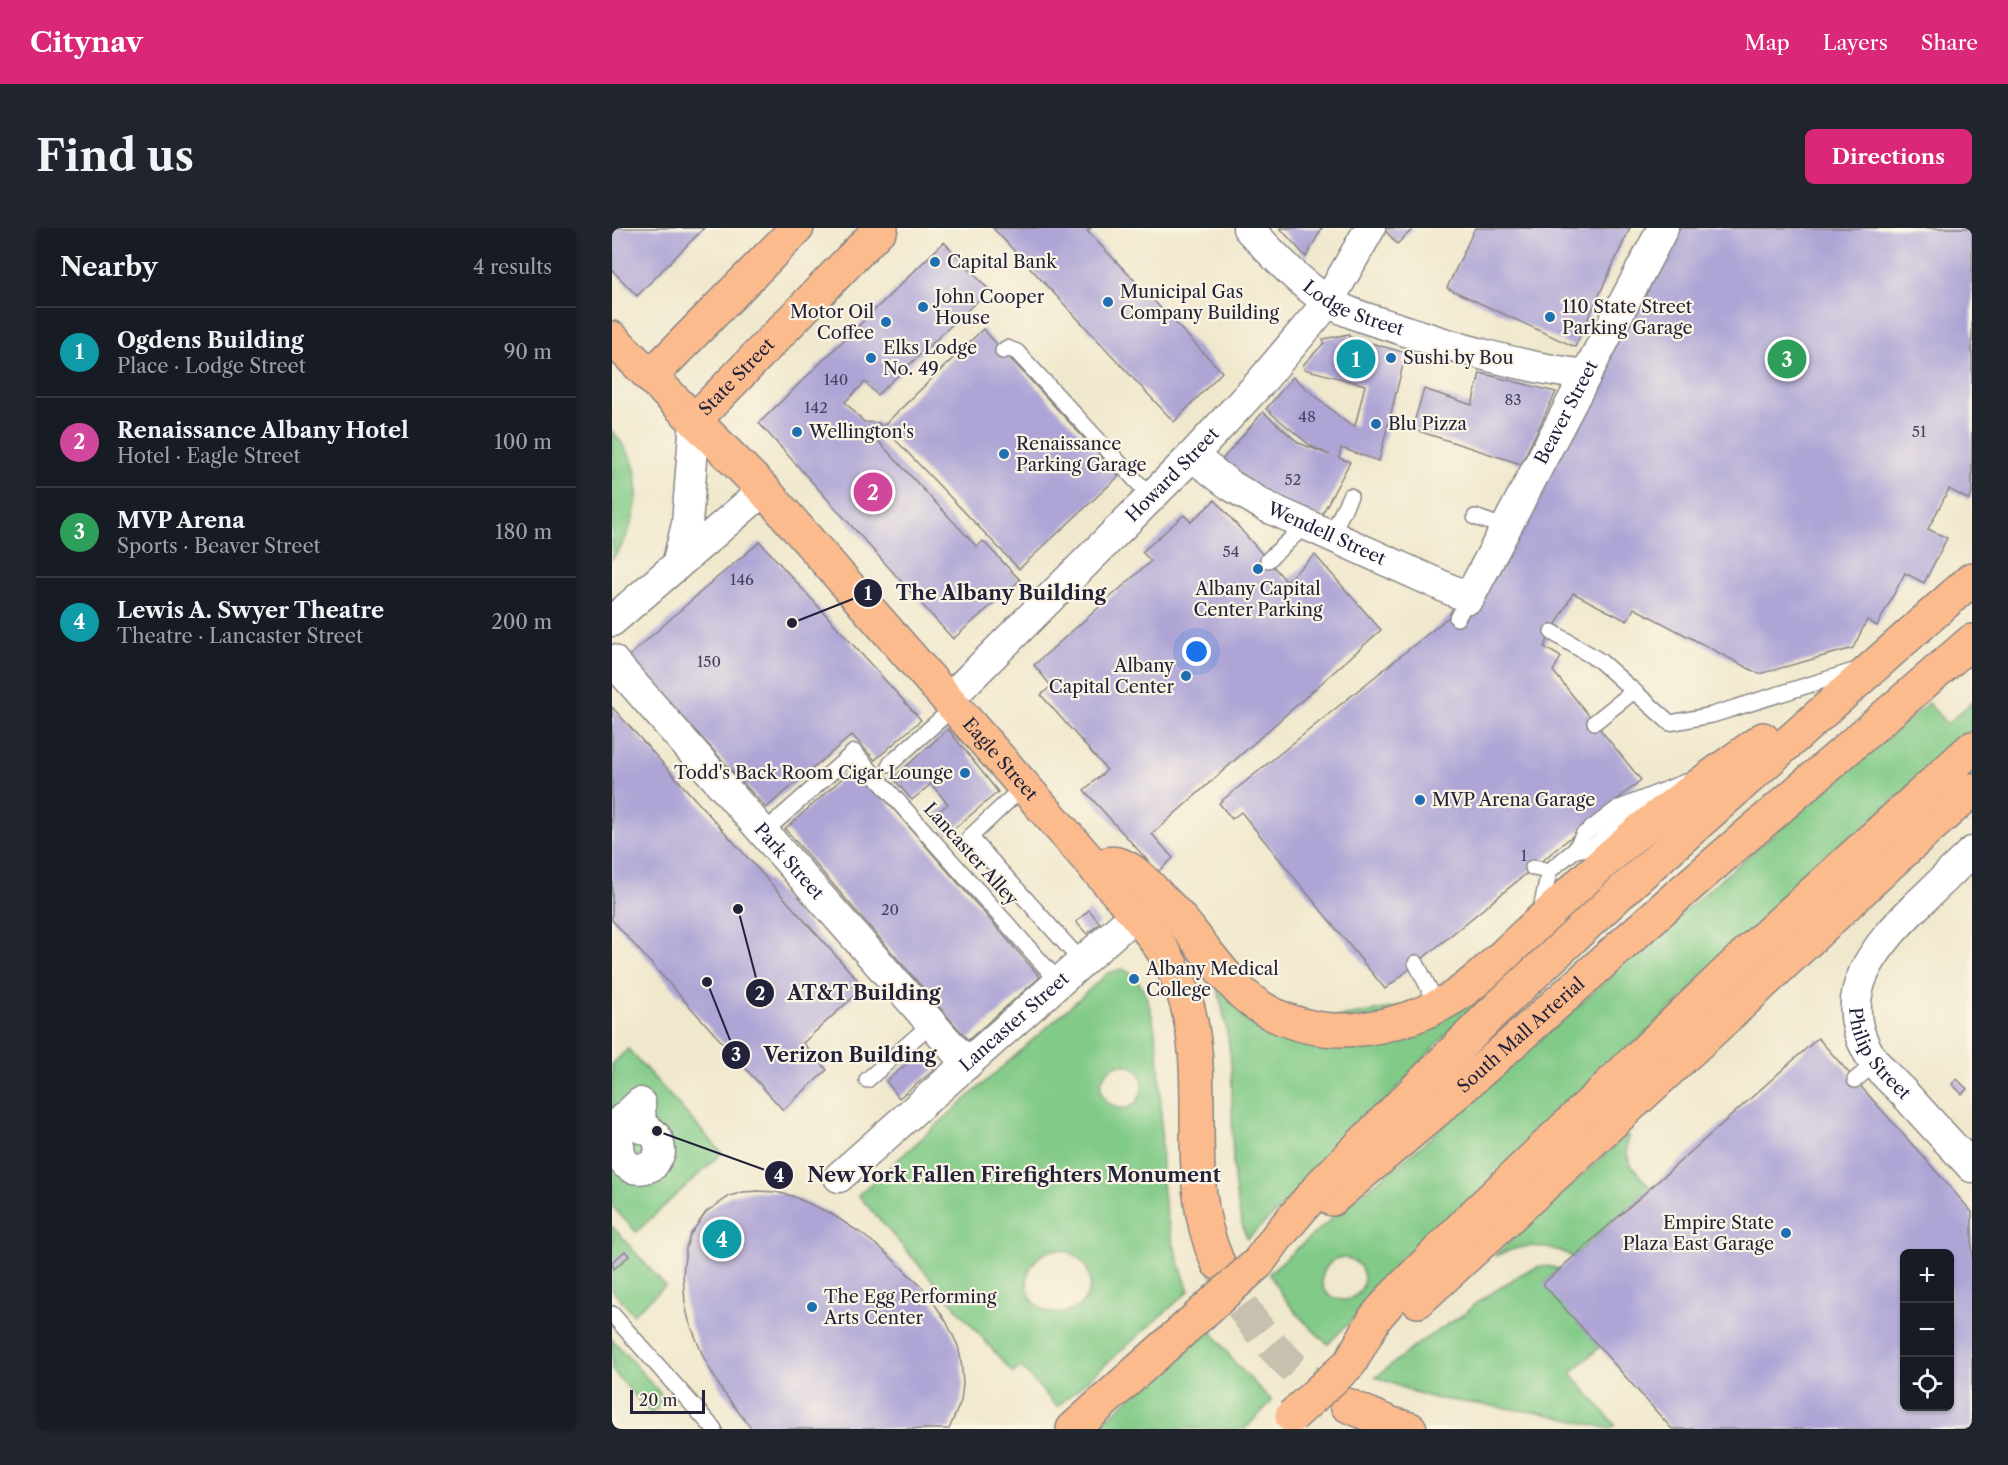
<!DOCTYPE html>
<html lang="en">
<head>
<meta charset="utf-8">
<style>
  :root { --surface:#171b24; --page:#20242c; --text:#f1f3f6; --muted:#9ea1a6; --line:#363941; --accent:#db2777 }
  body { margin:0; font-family:"Libre Caslon Text",serif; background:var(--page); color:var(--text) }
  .controls { position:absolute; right:18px; bottom:18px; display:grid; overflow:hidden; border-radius:9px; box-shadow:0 2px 4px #0004 }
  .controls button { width:54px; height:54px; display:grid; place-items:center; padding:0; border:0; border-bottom:2px solid var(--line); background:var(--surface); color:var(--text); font:30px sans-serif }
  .scale { position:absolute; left:18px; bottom:15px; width:75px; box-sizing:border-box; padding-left:6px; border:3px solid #22223b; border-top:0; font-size:16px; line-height:21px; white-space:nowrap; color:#22223b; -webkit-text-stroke:4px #fcf5e5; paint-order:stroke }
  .you { position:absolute; left:585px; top:424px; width:21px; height:21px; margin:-15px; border:4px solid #fff; border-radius:50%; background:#1a73e8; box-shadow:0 0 0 9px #1a73e833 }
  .badge { display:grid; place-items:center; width:39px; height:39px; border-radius:50%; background:var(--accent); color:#fff; font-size:20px; font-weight:700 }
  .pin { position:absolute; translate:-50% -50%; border:3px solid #fff; box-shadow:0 2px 6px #0006 }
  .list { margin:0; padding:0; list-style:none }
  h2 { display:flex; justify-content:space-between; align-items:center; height:78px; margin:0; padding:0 24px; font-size:26px }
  h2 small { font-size:20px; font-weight:400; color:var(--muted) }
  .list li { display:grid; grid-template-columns:39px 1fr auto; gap:18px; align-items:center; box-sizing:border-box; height:90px; padding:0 24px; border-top:2px solid var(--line) }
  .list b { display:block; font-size:22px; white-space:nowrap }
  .list p { margin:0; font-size:20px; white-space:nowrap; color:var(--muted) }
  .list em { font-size:20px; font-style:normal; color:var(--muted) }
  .icon { flex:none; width:33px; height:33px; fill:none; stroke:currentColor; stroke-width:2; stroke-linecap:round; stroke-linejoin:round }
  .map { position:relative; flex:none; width:1360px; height:1201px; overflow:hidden; border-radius:9px }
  header { display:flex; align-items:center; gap:36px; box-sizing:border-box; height:84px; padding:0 30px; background:var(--accent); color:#fff }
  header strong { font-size:28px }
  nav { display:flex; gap:33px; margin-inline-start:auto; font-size:21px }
  .intro { display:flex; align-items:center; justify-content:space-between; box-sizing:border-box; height:144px; padding:0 36px }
  h1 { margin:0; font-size:42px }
  .button { padding:15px 27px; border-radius:9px; background:var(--accent); color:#fff; font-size:21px; font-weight:700 }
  main { display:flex; gap:36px; padding:0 36px }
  aside { flex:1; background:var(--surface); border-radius:9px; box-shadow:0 2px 4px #0004 }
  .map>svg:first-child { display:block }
</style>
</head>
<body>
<header>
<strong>Citynav</strong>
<nav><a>Map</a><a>Layers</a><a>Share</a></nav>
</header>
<div class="intro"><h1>Find us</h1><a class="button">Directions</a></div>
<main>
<aside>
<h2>Nearby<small>4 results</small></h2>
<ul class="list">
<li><span class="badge" style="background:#0f9aa8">1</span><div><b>Ogdens Building</b><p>Place · Lodge Street</p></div><em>90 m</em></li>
<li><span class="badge" style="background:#d1479c">2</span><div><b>Renaissance Albany Hotel</b><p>Hotel · Eagle Street</p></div><em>100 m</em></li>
<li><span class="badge" style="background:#2e9e5b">3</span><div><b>MVP Arena</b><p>Sports · Beaver Street</p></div><em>180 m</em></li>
<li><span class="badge" style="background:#0f9aa8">4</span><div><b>Lewis A. Swyer Theatre</b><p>Theatre · Lancaster Street</p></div><em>200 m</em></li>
</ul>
</aside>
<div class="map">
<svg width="1360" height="1201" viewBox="0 0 1360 1201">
  <rect width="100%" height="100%" fill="#fcf5e5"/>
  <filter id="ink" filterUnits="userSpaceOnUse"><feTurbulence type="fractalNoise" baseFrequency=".0167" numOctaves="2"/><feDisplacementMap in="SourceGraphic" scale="12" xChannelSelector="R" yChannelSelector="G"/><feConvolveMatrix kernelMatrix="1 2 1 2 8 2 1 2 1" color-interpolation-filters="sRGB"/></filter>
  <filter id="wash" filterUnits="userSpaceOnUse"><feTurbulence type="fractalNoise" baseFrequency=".008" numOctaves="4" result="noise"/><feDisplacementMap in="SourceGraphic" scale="24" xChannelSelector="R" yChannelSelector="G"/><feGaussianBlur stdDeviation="1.35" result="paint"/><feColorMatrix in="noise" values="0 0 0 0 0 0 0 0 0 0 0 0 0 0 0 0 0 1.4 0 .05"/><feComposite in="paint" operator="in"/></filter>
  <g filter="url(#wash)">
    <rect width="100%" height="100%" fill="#f0e8cc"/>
    <g fill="#81ca87" stroke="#527661" stroke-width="1.5" fill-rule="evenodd">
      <path d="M0,203c11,13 22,27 24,44 5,27 -6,64 -24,84z"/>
      <path d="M1360,474v28l-105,94 -367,347 -172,173c-24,-21 -44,-42 -59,-71l76,-66 69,-55 300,-267 214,-182 19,21zM726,1030c29,-3 36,34 8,42 -28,1 -33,-31 -8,-42z"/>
      <path d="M510,741c50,14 36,182 41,225 5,34 14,65 26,97l-132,116 -36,-40 -8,6 -155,-178 250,-222zM505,837c45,-5 23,63 -8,38 -15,-12 -8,-31 8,-38zM440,1022c41,-4 53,51 15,62 -40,11 -58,-47 -15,-62z"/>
      <path d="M603,750l63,50 197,-35 6,6c-41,39 -77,83 -116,124 -38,40 -77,79 -118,116 -21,-56 -12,-115 -16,-174 -2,-30 -9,-58 -16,-87z"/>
      <path d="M16,821l94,104 -86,79 -24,-26v-142z"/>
      <path d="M1014,907l3,1c-8,25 6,34 22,52l-78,69c-27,-14 -50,-14 -77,-1l-1,-1z"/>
      <path d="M0,998l53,60 -32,28 -21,-24z"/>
      <path d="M929,1038h6l12,3 -15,14 56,64 -29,26 44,52 -5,4 -69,-16 -107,-15 -20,-6 -38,-15 44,-35 47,-30 6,-7 50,-32z"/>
      <path d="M597,1100l26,35 37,38 -27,28h-150z"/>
      <path d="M0,1111l55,62 -16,13 -39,-44z"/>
    </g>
    <g id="blocks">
      <g fill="#aea5d6" fill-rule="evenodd">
        <path d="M0,0h92l-67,68 -25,-26z"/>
        <path d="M381,0h98l-4,3 135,141 -48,50z"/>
        <path d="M668,0h42l-16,29z"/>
        <path d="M771,0h31l-17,16z"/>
        <path d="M863,0h155l-55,119 -128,-59z"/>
        <path d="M1058,0h302v266l-3,6 -20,-11 -21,40 19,9 -23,45 -19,-10 -28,53 -10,-6 -14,28 -94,26 -125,-66 -7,13 -54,-28 -29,54 17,10 -8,14 88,109 -256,209 -144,-177 -9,7 -13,-16 232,-188z"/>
        <path d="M332,14l45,48 -112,105 -12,-13 -20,20 19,20 15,1 3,4 101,-98 136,147 -100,93 -131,-137 -9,10 98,105 6,-6 37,39 -67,59 -194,-216z"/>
        <path d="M737,106v3l57,16 -27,108 -38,-13 -2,10 11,4 -30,56 -49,-22 -50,-35 42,-49 36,31 31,12 -19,-9 -45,-37 27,-32 54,46 8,3 10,-41 -61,-16 -1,-4 21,-22 -1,-4z"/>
        <path d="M868,145l76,19 -35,72 -109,-35 12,-40 48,16z"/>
        <path d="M603,272l71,81 29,-26 66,75 -229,204 21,24 -15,14 -74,-82 23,-20 -66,-75 10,-9 -17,-21 117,-104 -9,-9 42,-37 7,7z"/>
        <path d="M148,314l161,178 -46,40 -23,-25 -86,73 -138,-151 85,-76z"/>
        <path d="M0,479l252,280 -61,56 24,27 -44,40 -171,-190z"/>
        <path d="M336,501l50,63 -50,42 -15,-18 15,-12 -17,-20 -19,16 -19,-22z"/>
        <path d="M244,538l184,211 -72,63 -183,-211z"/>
        <path d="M477,682l11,13 -13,11 -11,-12z"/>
        <path d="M1206,810l154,174v217h-300l-129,-145zM1292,1026h46v152h-46z"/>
        <path d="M308,825l14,17 -35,28 -13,-17z"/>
        <path d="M1345,851l10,10 -5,5 -10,-10z"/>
        <path d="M146,963l18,1 16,4 38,17 29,19 24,18 42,40 21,31 12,25 3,14 2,23 -2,18 -12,28h-197l-7,-9 -24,-31 -18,-33 -14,-35 -4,-17 -2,-30 3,-26 4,-13 16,-23 24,-16 13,-4z"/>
        <path d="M13,1023l4,5 -15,13 -2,-7z"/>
      </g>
    </g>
  </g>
  <g filter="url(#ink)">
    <use href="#blocks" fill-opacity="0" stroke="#898584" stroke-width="1.5"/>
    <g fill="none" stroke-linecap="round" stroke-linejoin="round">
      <path stroke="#c7c0af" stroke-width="33" stroke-dasharray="33 16" stroke-linecap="butt" d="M606,1035c27,58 70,110 127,141"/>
      <defs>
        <g id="lane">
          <path d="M391,123l4,-3 10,4 134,145"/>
          <path d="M863,289l31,11"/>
          <path d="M719,308l19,-40"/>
          <path d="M656,332l38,-35"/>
          <path d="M845,390l12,-20"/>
          <path d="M940,404l48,29 70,62 42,-8 145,-45"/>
          <path d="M983,494l39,-31"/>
          <path d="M278,536l64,-57"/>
          <path d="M412,558l-54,51 112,125"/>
          <path d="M152,604l90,-80 205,230"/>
          <path d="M963,622l17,-3 34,-27 19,-19"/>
          <path d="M921,640l16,3"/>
          <path d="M928,686l9,-43 26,-21 8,-15 34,-26 68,-27"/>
          <path d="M804,735l22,43"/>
          <path d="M255,852l65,-57"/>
          <path d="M1243,852l20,-17"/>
          <path d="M0,1086l102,115"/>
        </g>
        <g id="street">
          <path id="s1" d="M636,0c25,26 48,52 78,72 20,13 45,20 68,27 62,21 126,40 192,48"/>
          <path id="s2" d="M580,228l38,29 35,21 204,92 194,-370"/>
          <path d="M65,337l10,-41 8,-104"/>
          <path d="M0,393l152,-131"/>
          <path id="s3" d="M0,432l355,404"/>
          <path id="s4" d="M336,472l244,-244 67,-72 69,-82 42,-74"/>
          <path id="s5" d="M1360,624c-19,18 -37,36 -56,54 -40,40 -82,87 -48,146 9,16 23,28 36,41 22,25 45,49 68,74"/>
          <path d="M0,901l28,-26 1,25c14,2 19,12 19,25l-7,12c-18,9 -33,1 -34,-19h-7"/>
          <path id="s6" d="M227,949l297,-263"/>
        </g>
        <g id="primary">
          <path id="s7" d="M0,110l152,152 358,408c24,29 47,55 60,91 32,88 -4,186 36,274"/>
          <path d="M39,148l146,-148"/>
          <path id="s8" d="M83,192l186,-192"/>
          <path d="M484,641c7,-4 13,-7 21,-5 13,3 24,14 33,23 9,10 19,19 28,29 22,26 40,54 64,77 23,21 51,32 81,36 44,5 94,-9 131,-32 26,-17 48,-41 71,-62 36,-33 71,-67 107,-98 42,-35 87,-66 131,-98"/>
          <path id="s9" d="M720,971l105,-89 239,-213 296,-256"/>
          <path d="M646,1035l19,-26 45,-53 169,-170 141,-132 340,-303"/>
          <path d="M806,1073l310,-285 167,-157 77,-69"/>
          <path d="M738,1135l25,-45 18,-21 82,-83 271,-260 226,-206"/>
          <path d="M735,1177l42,18 21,6"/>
          <path d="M461,1201l128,-115"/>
        </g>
      </defs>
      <use href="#lane" stroke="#898584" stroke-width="18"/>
      <use href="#street" stroke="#898584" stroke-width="33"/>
      <use href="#primary" stroke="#898584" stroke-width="36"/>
      <use href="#lane" stroke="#fff" stroke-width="15"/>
      <use href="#street" stroke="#fff" stroke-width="30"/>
      <use href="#primary" stroke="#fbbb8d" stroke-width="33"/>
      <defs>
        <g id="primary-bridge">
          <path d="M589,1086l57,-51"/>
          <path d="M680,1188l58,-53"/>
        </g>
      </defs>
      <use href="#primary-bridge" stroke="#898584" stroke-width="36" stroke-linecap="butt"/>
      <use href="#primary-bridge" stroke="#fbbb8d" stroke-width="33"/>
    </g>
  </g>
  <g fill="#1f6fb2" stroke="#fcf5e5" stroke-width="2">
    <circle cx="323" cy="34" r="6"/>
    <circle cx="496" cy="74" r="6"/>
    <circle cx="311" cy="79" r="6"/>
    <circle cx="938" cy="89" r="6"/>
    <circle cx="274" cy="94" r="6"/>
    <circle cx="259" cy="130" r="6"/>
    <circle cx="779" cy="130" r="6"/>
    <circle cx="764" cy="196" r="6"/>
    <circle cx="185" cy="204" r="6"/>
    <circle cx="392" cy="226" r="6"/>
    <circle cx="646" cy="341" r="6"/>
    <circle cx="574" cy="448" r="6"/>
    <circle cx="353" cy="545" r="6"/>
    <circle cx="808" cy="572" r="6"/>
    <circle cx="522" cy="751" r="6"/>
    <circle cx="1174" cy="1005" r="6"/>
    <circle cx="200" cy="1079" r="6"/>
  </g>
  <g text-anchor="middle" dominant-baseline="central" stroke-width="4.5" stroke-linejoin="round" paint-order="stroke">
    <g font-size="15" fill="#454362">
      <text x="224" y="151">140</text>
      <text x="901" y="171">83</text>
      <text x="204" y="179">142</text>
      <text x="695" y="188">48</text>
      <text x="1307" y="203">51</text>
      <text x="681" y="251">52</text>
      <text x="619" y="323">54</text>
      <text x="130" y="351">146</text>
      <text x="97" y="433">150</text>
      <text x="912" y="627">1</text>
      <text x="278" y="681">20</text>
    </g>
    <g font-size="18" fill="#22223b" stroke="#fcf5e5" text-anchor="start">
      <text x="335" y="34">Capital Bank</text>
      <text x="508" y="64">Municipal Gas<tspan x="508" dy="21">Company Building</tspan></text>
      <text x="323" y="69">John Cooper<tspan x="323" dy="21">House</tspan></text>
      <text x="950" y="79">110 State Street<tspan x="950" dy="21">Parking Garage</tspan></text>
      <text x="262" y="84" text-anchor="end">Motor Oil<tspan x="262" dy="21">Coffee</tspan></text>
      <text x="271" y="120">Elks Lodge<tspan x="271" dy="21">No. 49</tspan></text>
      <text x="791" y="130">Sushi by Bou</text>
      <text x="776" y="196">Blu Pizza</text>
      <text x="197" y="204">Wellington's</text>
      <text x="404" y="216">Renaissance<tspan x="404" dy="21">Parking Garage</tspan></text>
      <text x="646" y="361" text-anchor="middle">Albany Capital<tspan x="646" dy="21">Center Parking</tspan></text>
      <text x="562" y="438" text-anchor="end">Albany<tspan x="562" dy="21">Capital Center</tspan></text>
      <text x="341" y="545" text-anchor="end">Todd's Back Room Cigar Lounge</text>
      <text x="820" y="572">MVP Arena Garage</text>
      <text x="534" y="741">Albany Medical<tspan x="534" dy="21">College</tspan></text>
      <text x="1162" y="995" text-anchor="end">Empire State<tspan x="1162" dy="21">Plaza East Garage</tspan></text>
      <text x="212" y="1069">The Egg Performing<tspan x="212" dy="21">Arts Center</tspan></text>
    </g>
    <g font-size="18" fill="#22223b" stroke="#fcf5e5">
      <text stroke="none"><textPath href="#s1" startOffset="135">Lodge Street</textPath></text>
      <text stroke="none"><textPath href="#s8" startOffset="60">State Street</textPath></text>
      <text stroke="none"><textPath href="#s2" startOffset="522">Beaver Street</textPath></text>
      <text stroke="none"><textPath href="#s4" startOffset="318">Howard Street</textPath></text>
      <text stroke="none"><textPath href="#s2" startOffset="156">Wendell Street</textPath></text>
      <text stroke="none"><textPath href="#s7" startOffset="573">Eagle Street</textPath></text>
      <text transform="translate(359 626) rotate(48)">Lancaster Alley</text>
      <text stroke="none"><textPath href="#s3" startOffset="268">Park Street</textPath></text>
      <text stroke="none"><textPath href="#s6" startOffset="234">Lancaster Street</textPath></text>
      <text stroke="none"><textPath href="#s9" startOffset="250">South Mall Arterial</textPath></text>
      <text stroke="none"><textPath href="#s5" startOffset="252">Philip Street</textPath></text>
    </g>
  </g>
  <path fill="none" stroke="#22223b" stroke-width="2" d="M180 395L256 365M126 681L148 765M95 754L124 827M45 903L167 947"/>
  <g fill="#22223b" stroke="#fcf5e5" stroke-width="2">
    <circle cx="180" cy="395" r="6"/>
    <circle cx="126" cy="681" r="6"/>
    <circle cx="95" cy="754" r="6"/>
    <circle cx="45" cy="903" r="6"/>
    <circle cx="256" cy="365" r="15"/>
    <circle cx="148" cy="765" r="15"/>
    <circle cx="124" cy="827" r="15"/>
    <circle cx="167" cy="947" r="15"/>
  </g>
  <g font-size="18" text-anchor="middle" font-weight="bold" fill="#fff">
    <text x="256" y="372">1</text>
    <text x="148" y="772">2</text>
    <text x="124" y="833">3</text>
    <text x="167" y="954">4</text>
  </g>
  <g font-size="20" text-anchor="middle" font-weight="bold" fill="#22223b" stroke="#fcf5e5" stroke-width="4.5" stroke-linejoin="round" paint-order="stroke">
    <text x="389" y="372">The Albany Building</text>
    <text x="252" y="772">AT&amp;T Building</text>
    <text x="238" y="834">Verizon Building</text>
    <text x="402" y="954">New York Fallen Firefighters Monument</text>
  </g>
</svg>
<div class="controls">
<button>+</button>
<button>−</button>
<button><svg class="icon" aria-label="locate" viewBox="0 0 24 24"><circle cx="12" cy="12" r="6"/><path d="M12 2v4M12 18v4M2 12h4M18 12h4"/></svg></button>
</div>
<div class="scale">20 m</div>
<div class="you"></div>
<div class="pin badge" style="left:744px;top:131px;background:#0f9aa8">1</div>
<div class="pin badge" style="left:261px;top:264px;background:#d1479c">2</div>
<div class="pin badge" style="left:1175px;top:131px;background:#2e9e5b">3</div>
<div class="pin badge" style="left:110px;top:1011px;background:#0f9aa8">4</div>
</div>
</main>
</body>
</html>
